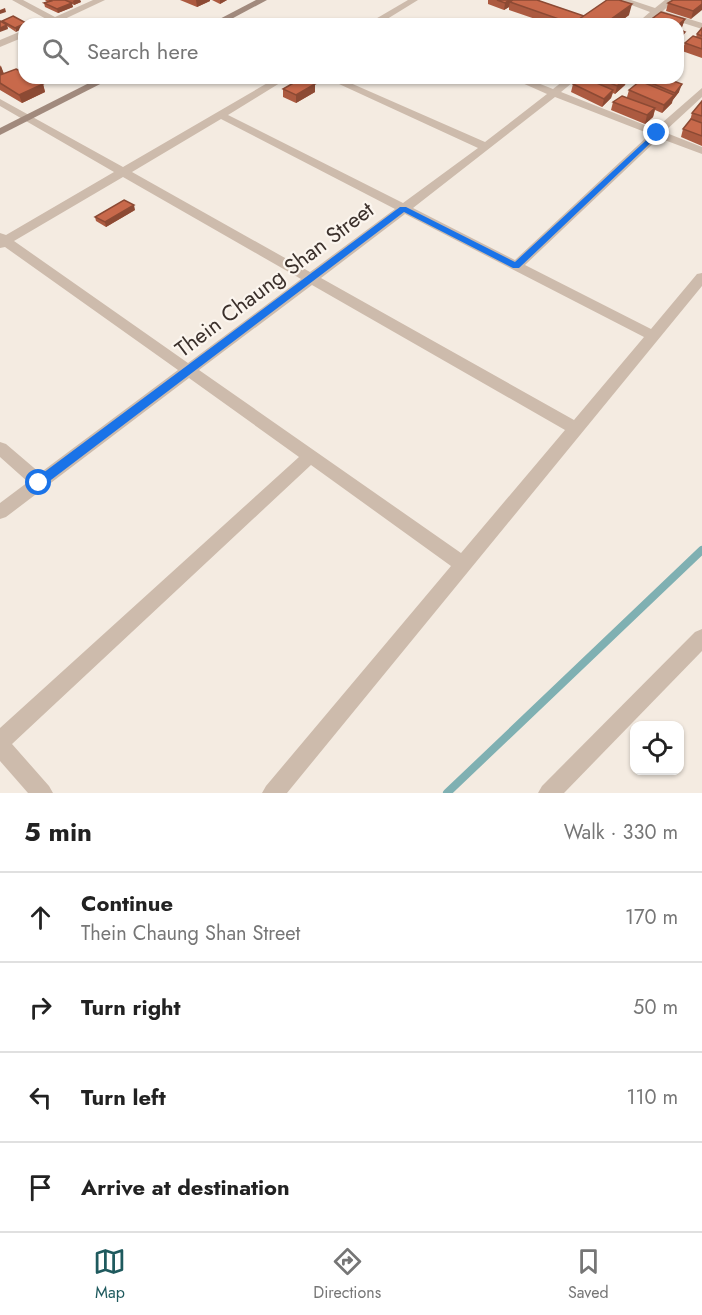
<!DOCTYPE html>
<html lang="en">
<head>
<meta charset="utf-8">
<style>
  :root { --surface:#fff; --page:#f2f2f2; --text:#222; --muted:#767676; --line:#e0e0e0; --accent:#1f5a5e }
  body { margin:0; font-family:Jost,sans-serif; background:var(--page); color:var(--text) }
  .controls { position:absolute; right:18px; bottom:18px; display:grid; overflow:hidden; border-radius:12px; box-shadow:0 2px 4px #0004 }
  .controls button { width:54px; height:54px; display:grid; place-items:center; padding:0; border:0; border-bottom:2px solid var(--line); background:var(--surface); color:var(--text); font:30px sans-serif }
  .stop { position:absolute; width:18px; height:18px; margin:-14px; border:4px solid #1a73e8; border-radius:50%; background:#fff }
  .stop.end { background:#1a73e8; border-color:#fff; box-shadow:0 2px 6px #0008 }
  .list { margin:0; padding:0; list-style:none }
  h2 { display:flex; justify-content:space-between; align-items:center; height:78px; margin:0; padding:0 24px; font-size:26px }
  h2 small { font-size:20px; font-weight:400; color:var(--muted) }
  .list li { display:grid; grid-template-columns:39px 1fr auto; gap:18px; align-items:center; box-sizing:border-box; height:90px; padding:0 24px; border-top:2px solid var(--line) }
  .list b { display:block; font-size:22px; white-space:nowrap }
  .list p { margin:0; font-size:20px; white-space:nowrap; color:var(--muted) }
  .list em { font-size:20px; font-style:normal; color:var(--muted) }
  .icon { flex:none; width:33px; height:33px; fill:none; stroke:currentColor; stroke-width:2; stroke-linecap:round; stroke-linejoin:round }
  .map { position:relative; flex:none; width:702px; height:793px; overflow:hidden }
  .search { position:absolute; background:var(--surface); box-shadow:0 2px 4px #0004; left:18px; right:18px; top:18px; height:66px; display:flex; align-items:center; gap:15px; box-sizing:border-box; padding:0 21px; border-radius:18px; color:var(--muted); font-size:22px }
  .sheet { height:438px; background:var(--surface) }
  nav { display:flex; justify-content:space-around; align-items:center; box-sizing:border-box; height:84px; border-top:2px solid var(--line); background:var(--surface); font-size:16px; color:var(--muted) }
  nav a { display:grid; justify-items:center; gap:3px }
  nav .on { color:var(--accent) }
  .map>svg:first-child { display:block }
</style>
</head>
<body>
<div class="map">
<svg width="702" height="793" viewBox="0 0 702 793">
  <rect width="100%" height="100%" fill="#f4ebe1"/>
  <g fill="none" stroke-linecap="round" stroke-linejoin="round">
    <path stroke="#7fb0b2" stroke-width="8" d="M447,793l255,-243"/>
    <g fill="#cdbbac" fill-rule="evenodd">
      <path d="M12,0h11l32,17 38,-17h12l-51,24h-13l7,-4z"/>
      <path d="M408,0h10l-39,24h-12z"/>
      <path d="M618,0h13l24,8 10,-8h10l-12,11 39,12v6l-44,-14 -11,9h-11l14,-12z"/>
      <path d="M24,30v7l-24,10v-7z"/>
      <path d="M276,78h12l-60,37 175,88 75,-55 -152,-70h13l146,64 62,-48 -36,-16h14l28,11 14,-11h11l-17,14 94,37 47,-41v9l-38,35 38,15v7l-43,-16 -134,127 126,64 46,-55 5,-1v13l-415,507h-25l4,-7 185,-220 -140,-101 -299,279 37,42 4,7h-25l-28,-32v-33l299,-271 -110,-79 -183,139 -6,2v-16l28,-21 -28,-25v-15l6,2 34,29 138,-103 -173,-123 -5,1v-15l6,2 108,-63 -114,-66v-7l123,68zM555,97l95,37 -135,126 -102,-52zM221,119l174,90 -85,63 -178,-100zM123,177l178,102 -113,84 -174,-122zM405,214l239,123 -70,83 -253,-142zM312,285l253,145 -104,123 -262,-183z"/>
      <path d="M702,629v22l-138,142h-26l4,-7 153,-154z"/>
    </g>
    <g fill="#a18a7d" fill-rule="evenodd">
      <path d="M256,0h11l-45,24h-12z"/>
      <path d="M99,78h13l-112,57v-7z"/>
    </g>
  </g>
  <g fill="#ac5a40">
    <path d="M45,0h35l1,2 -7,3 -3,-2 2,4 -15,6 -13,-6 -1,-4 3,-1z"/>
    <path d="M180,0h30v1l-13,6z"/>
    <path d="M212,0h15l-7,4z"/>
    <path d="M488,0h49l47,16 45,-1 -12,9h-67l-41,-14v-3l-5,3 -16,-6z"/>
    <path d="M702,0l-11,19 -25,-8 2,-8z"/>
    <path d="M13,16l3,16 -9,-6 1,3 -6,-8z"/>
    <path d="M653,18l32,1 -3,8 -3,3 6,2 -3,7 -4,4v-19h-33l7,-4z"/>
    <path d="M702,28v30l-20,-7 3,-8 11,-6 1,-3z"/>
    <path d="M0,65l4,9 43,6 -6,3 2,1 2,8 -23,11 -22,-13z"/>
    <path d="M579,78h48l-2,7 -10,9 -2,-1 -2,5 -9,9 -31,-15 2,-8z"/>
    <path d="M644,80l35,12 -7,9v2l-10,10 -7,-3 -2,7 -8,7 -34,-14 2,-8 14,-5 2,-7 15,-8z"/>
    <path d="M315,84v8l-19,11 -13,-6v-8z"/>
    <path d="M702,101v45l-21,-9 2,-8 7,-8 2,-8z"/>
    <path d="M135,210l-29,17 -10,-6 -1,-4z"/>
  </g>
  <g fill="#8c4a34">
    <path d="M75,0h5l1,2 -7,3 -1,-4z"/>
    <path d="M196,0h14v1l-13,6z"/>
    <path d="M220,0h7l-7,4z"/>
    <path d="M509,0h11l-10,2 -1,5 -5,3 1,-7z"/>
    <path d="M72,3l1,4 -15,6 -1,-4z"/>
    <path d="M632,4l-3,11 -12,9h-13z"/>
    <path d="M702,4v6l-11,9 2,-8z"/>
    <path d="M5,8l1,4 -6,2v-4z"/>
    <path d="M685,19l-3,8 -4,4v-6z"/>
    <path d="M24,24v4l-8,4 -1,-4z"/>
    <path d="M7,25l1,4 -8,3v-4z"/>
    <path d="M685,32l-3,7 -4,4v-5z"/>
    <path d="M1,66l3,8 -4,2v-9z"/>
    <path d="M41,78h5l1,2 -12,6 -1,-5z"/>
    <path d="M626,78h1l-2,7 -10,9 2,-8z"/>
    <path d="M43,84l2,8 -23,11 -3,-8z"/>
    <path d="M315,84v8l-19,11v-8z"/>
    <path d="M682,84l-3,8 -7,9 3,-8z"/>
    <path d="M613,90l-2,8 -9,9 2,-8z"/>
    <path d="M674,95l-2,8 -10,10 2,-8z"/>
    <path d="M655,108l-2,9 -8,7 2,-9z"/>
    <path d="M134,205l1,5 -29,17 -1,-5z"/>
  </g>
  <g fill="#c8694b" stroke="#8c4a34" stroke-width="1.5">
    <path d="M49,0h16l7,3 -15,6 -13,-6 7,-2z"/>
    <path d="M497,0h12l-4,3z"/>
    <path d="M513,0h24l47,16 -11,8 -63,-22z"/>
    <path d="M607,0h12l13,4 -28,20h-32z"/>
    <path d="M673,0h29v4l-9,7 -25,-8z"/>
    <path d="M661,12l24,7 -7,6 -6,-1 -19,-6z"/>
    <path d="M13,16l13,7 -11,5 -13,-7z"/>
    <path d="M650,20l12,4h-17z"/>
    <path d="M0,21l7,4 -7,3z"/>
    <path d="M702,28v8l-5,-2z"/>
    <path d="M678,29l7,3 -7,6z"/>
    <path d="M693,36l9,3v10l-17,-6z"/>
    <path d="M24,67v6l-6,-3z"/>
    <path d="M16,69l8,4v5h8l11,6 -24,11 -19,-12v-8z"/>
    <path d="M302,78l13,6 -19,11 -13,-6z"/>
    <path d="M579,78h6l28,12 -9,9 -31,-15z"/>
    <path d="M598,78h28l-9,8z"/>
    <path d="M646,78h19l17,6 -7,9 -31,-13z"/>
    <path d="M640,81l34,14 -10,10 -35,-15z"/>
    <path d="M622,96l33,12 -8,7 -34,-13z"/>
    <path d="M702,101v15l-10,-3z"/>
    <path d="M691,119l11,4v13l-19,-7z"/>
    <path d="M124,200l10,5 -29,17 -10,-5z"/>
  </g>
  <path fill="#1a73e8" d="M655,132l6,1 -142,135h-6l-109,-56 -361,274h-8v-7l365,-272h6l109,55z"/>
  <g text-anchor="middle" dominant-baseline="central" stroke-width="4.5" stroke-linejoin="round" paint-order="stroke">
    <g font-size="22" fill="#3b302b" stroke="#fbf5ee">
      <text transform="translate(274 279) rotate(-37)">Thein Chaung Shan Street</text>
    </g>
  </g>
</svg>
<div class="controls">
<button><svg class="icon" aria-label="locate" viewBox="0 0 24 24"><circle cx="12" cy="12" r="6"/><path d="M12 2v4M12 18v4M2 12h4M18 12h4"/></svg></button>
</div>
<div class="stop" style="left:39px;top:483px"></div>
<div class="stop end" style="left:657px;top:133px"></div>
<div class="search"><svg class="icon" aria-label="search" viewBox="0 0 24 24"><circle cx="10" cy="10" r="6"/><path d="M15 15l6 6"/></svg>Search here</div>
</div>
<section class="sheet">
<h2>5 min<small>Walk · 330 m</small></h2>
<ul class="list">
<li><svg class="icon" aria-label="ahead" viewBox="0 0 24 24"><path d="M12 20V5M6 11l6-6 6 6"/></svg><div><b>Continue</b><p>Thein Chaung Shan Street</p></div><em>170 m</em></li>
<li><svg class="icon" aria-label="right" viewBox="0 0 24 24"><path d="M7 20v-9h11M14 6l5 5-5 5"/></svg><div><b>Turn right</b></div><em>50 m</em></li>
<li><svg class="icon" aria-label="left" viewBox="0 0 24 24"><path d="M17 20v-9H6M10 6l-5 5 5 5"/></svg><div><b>Turn left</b></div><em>110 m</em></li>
<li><svg class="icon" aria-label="arrive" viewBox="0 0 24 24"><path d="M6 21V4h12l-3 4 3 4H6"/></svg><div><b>Arrive at destination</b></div></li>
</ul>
</section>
<nav>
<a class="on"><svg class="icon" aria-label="map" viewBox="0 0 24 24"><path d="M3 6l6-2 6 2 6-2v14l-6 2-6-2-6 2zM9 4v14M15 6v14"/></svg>Map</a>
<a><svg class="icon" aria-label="directions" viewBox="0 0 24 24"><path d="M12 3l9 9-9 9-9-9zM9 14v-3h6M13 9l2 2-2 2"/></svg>Directions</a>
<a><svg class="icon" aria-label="saved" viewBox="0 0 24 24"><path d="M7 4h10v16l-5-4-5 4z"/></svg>Saved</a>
</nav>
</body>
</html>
